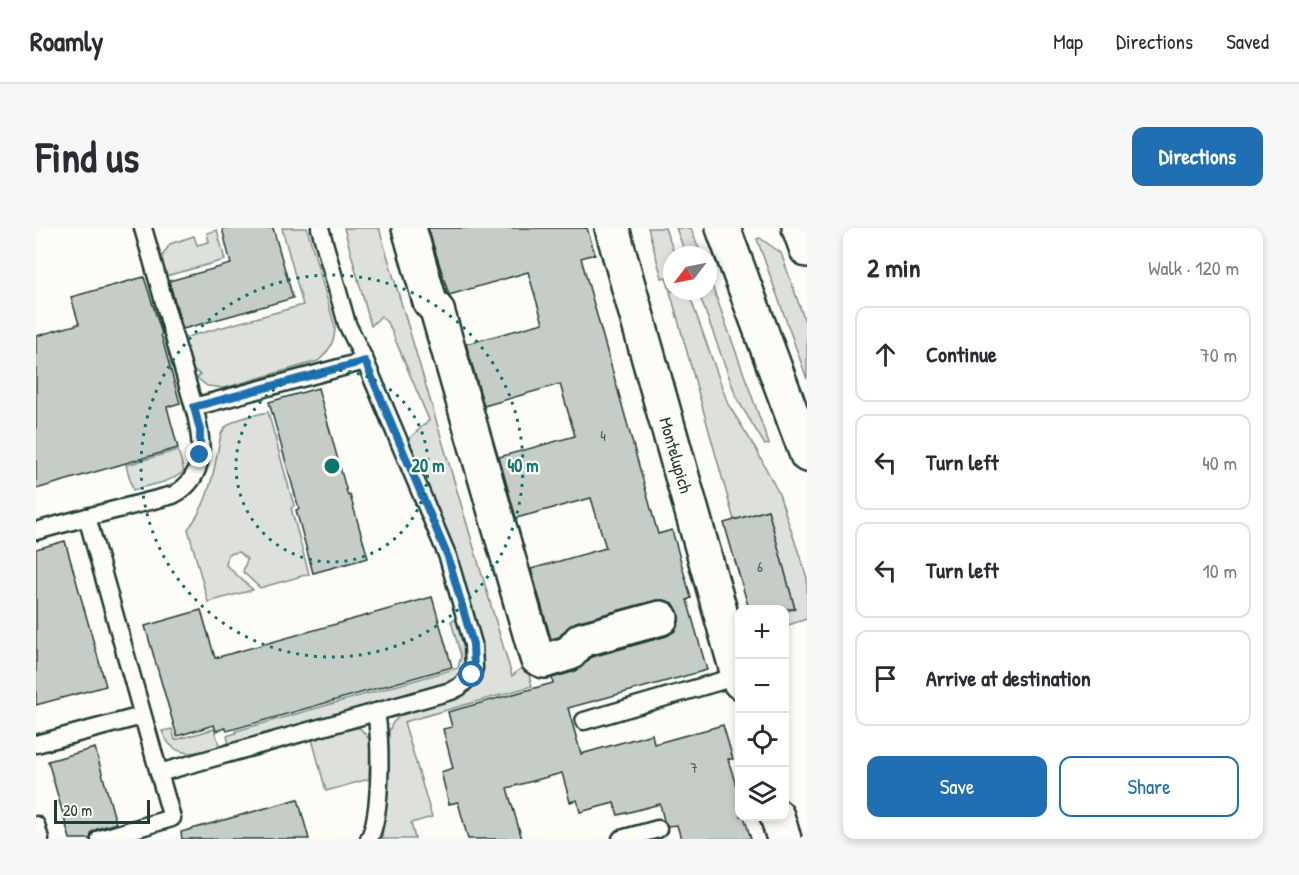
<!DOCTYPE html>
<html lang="en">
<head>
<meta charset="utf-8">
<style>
  :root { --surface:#fff; --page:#f7f7f7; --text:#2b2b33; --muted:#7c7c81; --line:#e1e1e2; --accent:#1f6fb2 }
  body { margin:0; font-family:"Patrick Hand",sans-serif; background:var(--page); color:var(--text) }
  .controls { position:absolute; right:18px; bottom:18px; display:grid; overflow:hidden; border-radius:12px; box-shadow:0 3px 9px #0003 }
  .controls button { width:54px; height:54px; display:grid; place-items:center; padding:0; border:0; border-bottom:2px solid var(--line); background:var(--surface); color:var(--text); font:30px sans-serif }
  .compass { position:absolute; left:627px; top:18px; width:54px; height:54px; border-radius:50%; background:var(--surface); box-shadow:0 3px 9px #0003; rotate:238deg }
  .scale { position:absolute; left:18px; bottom:15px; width:96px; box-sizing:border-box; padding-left:6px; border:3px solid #1f3d34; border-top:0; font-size:16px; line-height:21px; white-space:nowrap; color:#1f3d34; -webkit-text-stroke:4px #fdfcf7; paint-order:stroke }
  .stop { position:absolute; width:18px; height:18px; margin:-14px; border:4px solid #1f6fb2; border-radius:50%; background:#fff }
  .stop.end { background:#1f6fb2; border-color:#fff; box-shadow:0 2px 6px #0008 }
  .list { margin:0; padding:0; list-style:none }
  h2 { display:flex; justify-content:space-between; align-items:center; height:78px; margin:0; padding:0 24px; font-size:26px }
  h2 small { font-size:20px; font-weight:400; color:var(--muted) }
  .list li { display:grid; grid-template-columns:39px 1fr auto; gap:18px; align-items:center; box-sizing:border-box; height:96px; margin:0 12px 12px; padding:0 12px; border:2px solid var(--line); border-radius:12px }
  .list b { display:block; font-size:22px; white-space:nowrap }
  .list em { font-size:20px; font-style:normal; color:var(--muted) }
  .actions { display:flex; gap:12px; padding:18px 24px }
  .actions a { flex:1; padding:14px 0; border:2px solid var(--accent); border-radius:12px; text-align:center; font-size:21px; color:var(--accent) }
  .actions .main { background:var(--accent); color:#fff }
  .icon { flex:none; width:33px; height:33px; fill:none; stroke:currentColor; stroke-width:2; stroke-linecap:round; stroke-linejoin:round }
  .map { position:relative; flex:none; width:771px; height:611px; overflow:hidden; border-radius:12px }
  header { display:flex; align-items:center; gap:36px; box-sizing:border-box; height:84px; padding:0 30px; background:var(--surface); border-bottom:2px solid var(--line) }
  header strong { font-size:28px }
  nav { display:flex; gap:33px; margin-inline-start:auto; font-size:21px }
  .intro { display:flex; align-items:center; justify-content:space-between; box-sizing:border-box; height:144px; padding:0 36px }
  h1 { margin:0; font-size:42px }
  .button { padding:15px 27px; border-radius:12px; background:var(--accent); color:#fff; font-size:21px; font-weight:700 }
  main { display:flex; gap:36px; padding:0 36px }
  aside { flex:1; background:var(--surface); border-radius:12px; box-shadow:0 3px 9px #0003 }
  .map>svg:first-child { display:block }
</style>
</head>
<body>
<header>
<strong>Roamly</strong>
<nav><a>Map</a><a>Directions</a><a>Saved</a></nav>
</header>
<div class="intro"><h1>Find us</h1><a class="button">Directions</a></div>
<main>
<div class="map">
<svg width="771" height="611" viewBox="0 0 771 611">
  <rect width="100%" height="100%" fill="#fdfcf7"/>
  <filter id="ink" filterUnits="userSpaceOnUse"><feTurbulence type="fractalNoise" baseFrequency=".0167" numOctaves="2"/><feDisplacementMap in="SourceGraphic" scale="12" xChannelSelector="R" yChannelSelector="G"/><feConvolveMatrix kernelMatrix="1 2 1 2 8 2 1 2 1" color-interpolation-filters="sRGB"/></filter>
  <g filter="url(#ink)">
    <g fill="#dde0db" stroke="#7e8e88" stroke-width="1.5">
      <path d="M246,0h25l28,99c0,14 -7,26 -17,34l-94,27 -17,-2 -10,-8 3,-3 -4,-4 -3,1 -10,-34 120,-33z"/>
      <path d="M308,0h35l133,448 14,-12 6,22 -128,36 28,95 -21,6 4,16h-33l7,-108 3,-7 8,-9 58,-17 7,-4 12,-12 6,-13 -1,-26 -27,-90 -47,-113 21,-20 -40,-95 -8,-9 -10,10z"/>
      <path d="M612,0h17l10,27h-3v36h16l40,113 28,45 23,45 28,84v41l-22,7v-14l10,-3 -27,-99 -34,10 -68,-243 -4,1z"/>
      <path d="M640,0h15l10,27h-15z"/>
      <path d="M181,2l8,30 -59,16 -5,-18 9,-14 24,-8 3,9 12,-3 -2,-9z"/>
      <path d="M724,10l21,15 26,74v52l-50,-140z"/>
      <path d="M672,46l61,170 -4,1 -28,-46 -39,-108h10z"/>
      <path d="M232,184l26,94 -3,2 18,66 -49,14 -17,-16 4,-13 -8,-7 -11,2 -2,11 27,25 -45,12 -20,-73c23,-28 26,-61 33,-95 7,-16 31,-18 47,-22z"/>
      <path d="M142,222l6,21c-13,12 -35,14 -51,19l-7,-25z"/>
      <path d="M420,392c7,21 20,45 -3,60l-224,65 -2,-9 9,-3v-2l222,-63 3,-12 -10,-35z"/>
      <path d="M319,500h5l10,12 -1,39 -43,12 -14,-52z"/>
      <path d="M136,501l3,11 39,-11 6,18c-24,7 -47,13 -58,-16z"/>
    </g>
    <g fill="#c6cdc7" stroke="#1f3d34" stroke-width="1.5">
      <path d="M186,0h51l20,70 -110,31 -14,-48 62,-17z"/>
      <path d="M392,0h159l8,26 -14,4 77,276 14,-4 19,68 -4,2 20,70 -139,38 13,46 71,-20 2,10 69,-19 10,34h-5l12,40v17h4l7,23h-70l-4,-14 -9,1 -4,-5 -4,-17 -42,11 -4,-12 -34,9 -3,-12 -7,2 -8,-29 -55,15 15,51h-54l-10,-37 -9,2 -8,-32 12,-4 -10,-39 9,-2 -4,-15 105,-29 -1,-5 24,-7 16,-14 75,-21 8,-5 4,-9v-8l-5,-10 -9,-4h-9l-80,22 -9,6 -8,9 -8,2 -20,-70 75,-21 -15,-50 -75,20 -17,-61 76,-21 -15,-52 -76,22 -18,-62 77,-21 -15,-51 -79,23z"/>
      <path d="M108,49l18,57 -1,1 19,68 -13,4 11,41 -142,41v-153l43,-12 -8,-27z"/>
      <path d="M282,160l30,108 2,-1 18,63 -55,15 -17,-63 3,-1 -30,-107z"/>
      <path d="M732,282l27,99h-46l-25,-86z"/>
      <path d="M29,313l41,145 -70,19v-156z"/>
      <path d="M396,369l20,70 -225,64 -2,-3 -9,3 -2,-6 -37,11 -32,-110 56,-16 14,48z"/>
      <path d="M59,520l21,75 -19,6 -5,3 -2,7h-20l-22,-78z"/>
      <path d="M262,571l11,40h-127l-1,-7z"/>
    </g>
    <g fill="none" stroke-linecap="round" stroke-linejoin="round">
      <defs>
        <g id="lane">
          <path d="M107,0l51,179 171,-46"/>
          <path d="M51,289l86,-22c35,-18 30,-55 21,-88"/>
          <path d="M0,303l51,-14 72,256 292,-82 8,-4 13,-12 2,-7 -1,-24 -25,-87 -83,-196 -18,-37 -27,-96"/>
          <path d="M548,493l154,-45"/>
          <path d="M0,516l106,-28"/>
          <path d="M0,597l4,14"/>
          <path d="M64,611l72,-21 -13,-45"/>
          <path d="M333,611c13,-25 12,-98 7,-127"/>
          <path d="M585,611l37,-10"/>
        </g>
        <g id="street">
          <path d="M373,0l21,74 7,8 100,348 7,3 26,-8 11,-13 80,-22"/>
          <path d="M576,0l128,454"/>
          <path d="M741,588l7,23"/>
        </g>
        <g id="primary">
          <path d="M687,0l84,227"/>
          <path d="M763,0l8,22"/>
        </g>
      </defs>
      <use href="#lane" stroke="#1f3d34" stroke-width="21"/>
      <use href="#street" stroke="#1f3d34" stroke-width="38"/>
      <use href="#primary" stroke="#1f3d34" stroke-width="38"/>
      <use href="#lane" stroke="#fdfcf7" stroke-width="16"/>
      <use href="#street" stroke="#fdfcf7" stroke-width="33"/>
      <use href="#primary" stroke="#fdfcf7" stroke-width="33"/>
    </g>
  </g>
  <g fill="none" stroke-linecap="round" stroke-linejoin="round" filter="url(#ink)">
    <path stroke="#1f6fb2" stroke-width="8" d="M164,227v-25l-6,-23 171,-46 83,196 25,87 1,24 -2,7"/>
  </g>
  <g fill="none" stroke="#0f766e" stroke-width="3" stroke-dasharray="3 6">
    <circle cx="296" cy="238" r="96"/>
    <circle cx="296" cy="238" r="191"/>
  </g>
  <g text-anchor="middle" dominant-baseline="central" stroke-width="4.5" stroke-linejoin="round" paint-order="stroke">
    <g font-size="15" fill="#496159">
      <text x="567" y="207">4</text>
      <text x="724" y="338">6</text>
      <text x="658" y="539">7</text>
    </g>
    <g font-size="18" fill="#1f3d34" stroke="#fdfcf7">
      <text transform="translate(640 227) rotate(74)">Montelupich</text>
    </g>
  </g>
  <circle cx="296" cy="238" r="9" fill="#0f766e" stroke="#fdfcf7" stroke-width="3"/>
  <g font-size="18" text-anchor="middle" font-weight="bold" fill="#0f766e" stroke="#fdfcf7" stroke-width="4.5" stroke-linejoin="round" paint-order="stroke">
    <text x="392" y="244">20 m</text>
    <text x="487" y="244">40 m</text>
  </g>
</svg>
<div class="controls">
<button>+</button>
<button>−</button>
<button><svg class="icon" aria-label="locate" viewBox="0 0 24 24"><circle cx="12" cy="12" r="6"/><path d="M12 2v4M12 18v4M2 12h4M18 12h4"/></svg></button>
<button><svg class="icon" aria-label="layers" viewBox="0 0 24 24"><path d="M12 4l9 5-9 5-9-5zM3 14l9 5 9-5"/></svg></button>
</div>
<svg class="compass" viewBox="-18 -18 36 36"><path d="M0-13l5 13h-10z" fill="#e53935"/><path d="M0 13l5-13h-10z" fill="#7c7c81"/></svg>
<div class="scale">20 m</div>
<div class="stop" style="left:436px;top:447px"></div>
<div class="stop end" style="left:164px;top:227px"></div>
</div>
<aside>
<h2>2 min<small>Walk · 120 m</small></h2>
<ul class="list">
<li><svg class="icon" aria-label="ahead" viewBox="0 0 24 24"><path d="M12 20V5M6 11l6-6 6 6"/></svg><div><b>Continue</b></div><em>70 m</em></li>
<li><svg class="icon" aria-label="left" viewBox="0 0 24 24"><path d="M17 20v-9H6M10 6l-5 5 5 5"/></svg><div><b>Turn left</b></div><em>40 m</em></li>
<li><svg class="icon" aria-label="left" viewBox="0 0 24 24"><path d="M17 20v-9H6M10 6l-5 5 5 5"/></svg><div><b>Turn left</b></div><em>10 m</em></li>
<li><svg class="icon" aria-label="arrive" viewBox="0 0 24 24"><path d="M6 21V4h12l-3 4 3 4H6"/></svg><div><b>Arrive at destination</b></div></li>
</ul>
<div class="actions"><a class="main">Save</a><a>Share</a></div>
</aside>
</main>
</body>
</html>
